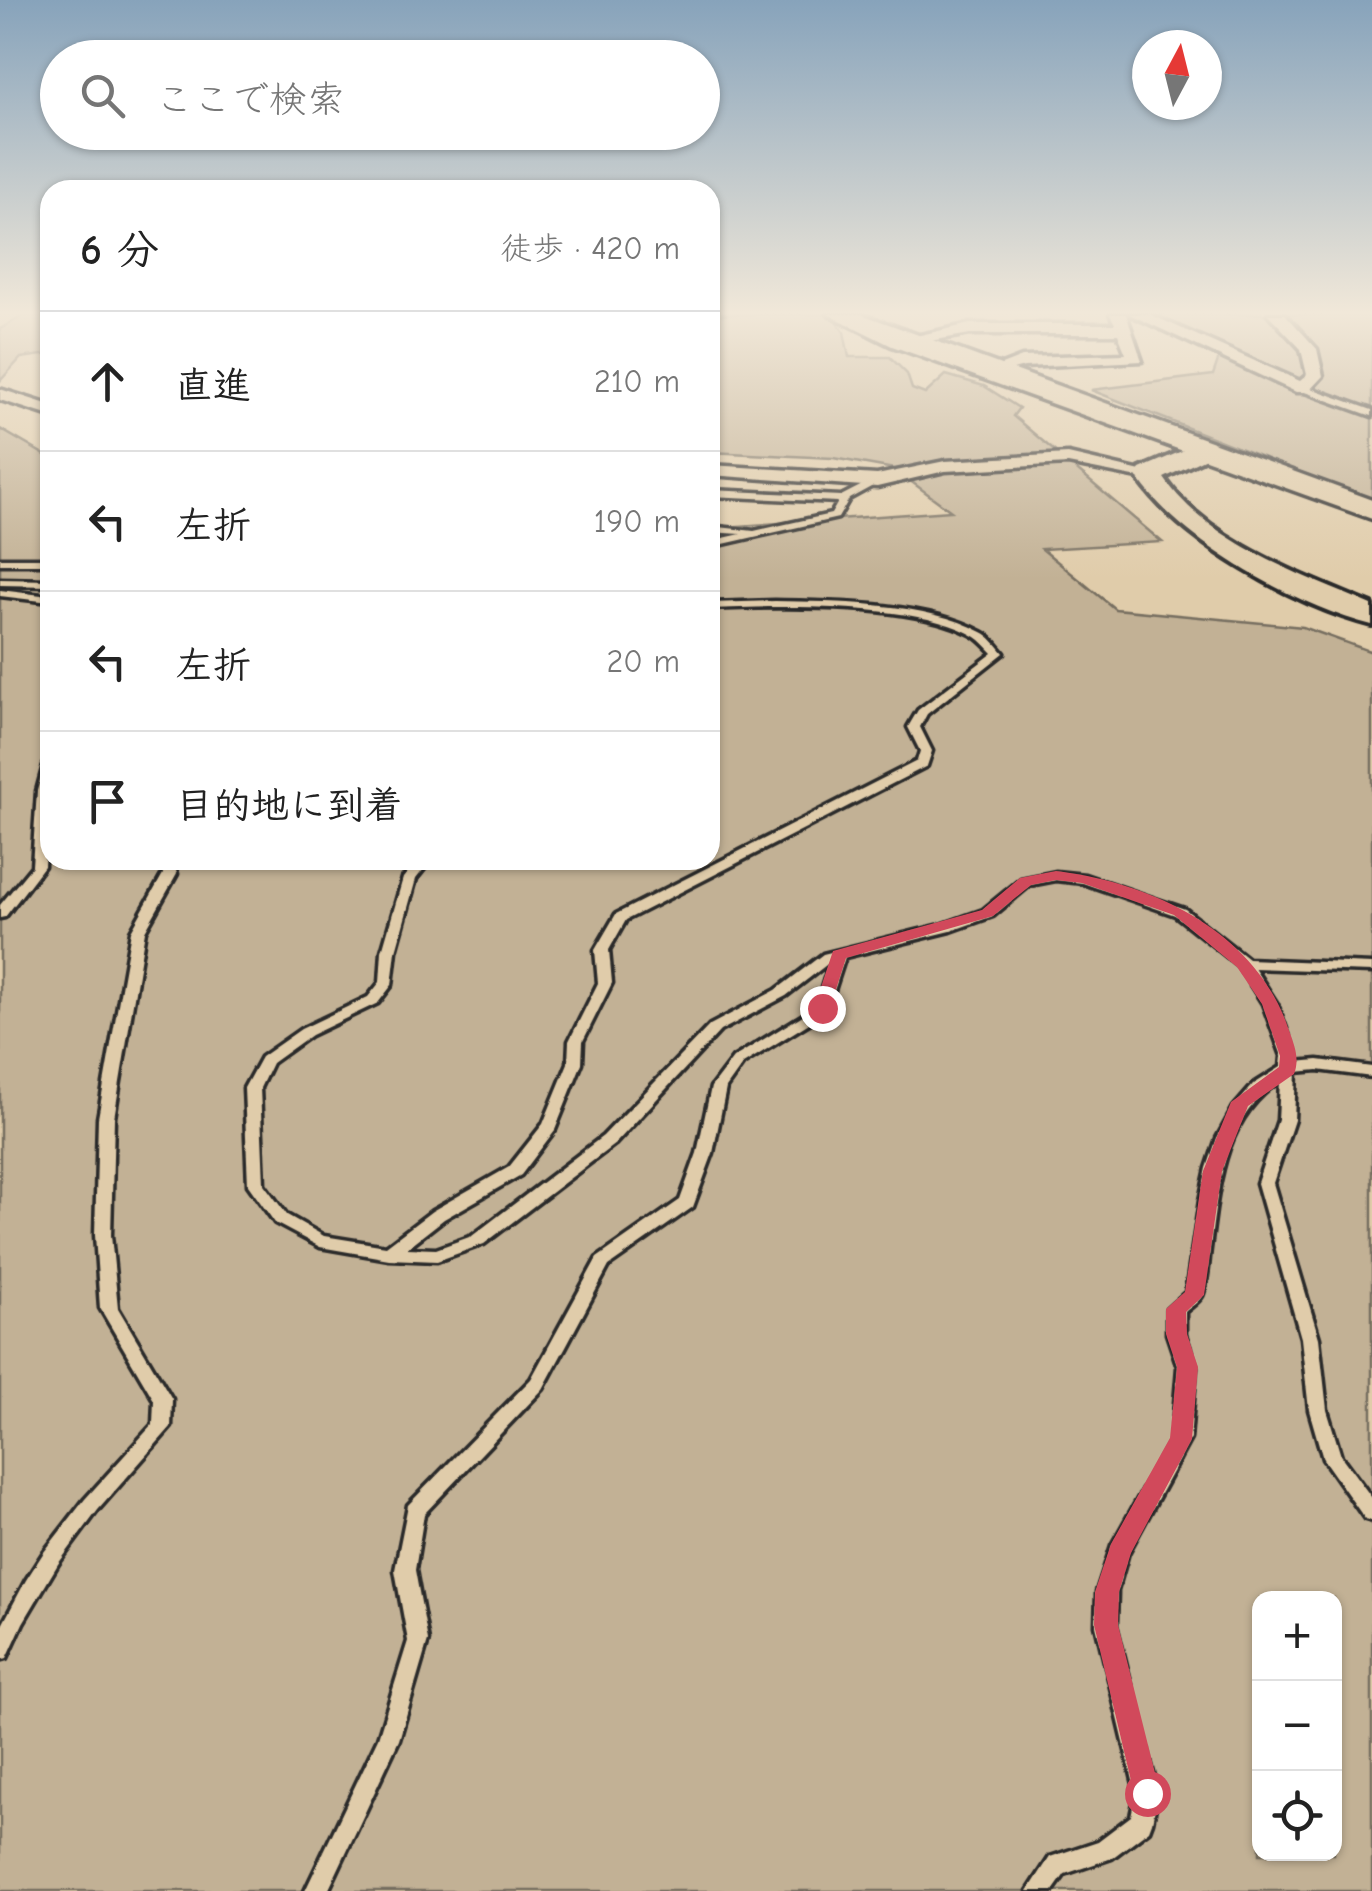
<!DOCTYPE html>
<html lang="ja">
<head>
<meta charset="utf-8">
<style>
  :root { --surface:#fff; --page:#f2f2f2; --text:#222; --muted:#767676; --line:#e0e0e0 }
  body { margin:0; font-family:"Comic Neue","Klee One",sans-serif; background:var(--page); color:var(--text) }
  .controls { position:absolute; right:30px; bottom:30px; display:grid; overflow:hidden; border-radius:20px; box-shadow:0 2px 8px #0004 }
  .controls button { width:90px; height:90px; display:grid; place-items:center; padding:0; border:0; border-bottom:2px solid var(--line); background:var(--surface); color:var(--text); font:50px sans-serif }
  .compass { position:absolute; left:1132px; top:30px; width:90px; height:90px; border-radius:50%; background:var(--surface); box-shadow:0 2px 8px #0004; rotate:7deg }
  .stop { position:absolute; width:30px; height:30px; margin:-22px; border:8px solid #d1495b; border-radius:50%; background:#fff }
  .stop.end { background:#d1495b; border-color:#fff; box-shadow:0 2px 10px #0008 }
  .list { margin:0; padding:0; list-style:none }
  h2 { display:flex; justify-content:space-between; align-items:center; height:130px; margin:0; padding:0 40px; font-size:42px }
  h2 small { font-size:32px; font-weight:400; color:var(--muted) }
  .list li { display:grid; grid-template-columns:65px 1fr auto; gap:30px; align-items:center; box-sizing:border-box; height:140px; padding:0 40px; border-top:2px solid var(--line) }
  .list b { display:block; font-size:38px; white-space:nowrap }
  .list em { font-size:32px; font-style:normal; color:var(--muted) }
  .icon { flex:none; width:55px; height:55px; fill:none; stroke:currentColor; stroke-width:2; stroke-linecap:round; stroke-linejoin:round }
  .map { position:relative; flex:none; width:1372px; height:1891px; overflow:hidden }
  .search { position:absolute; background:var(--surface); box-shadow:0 2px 8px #0004; left:40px; top:40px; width:680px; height:110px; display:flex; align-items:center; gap:25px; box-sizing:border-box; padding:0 35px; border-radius:55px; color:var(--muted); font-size:38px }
  .panel { position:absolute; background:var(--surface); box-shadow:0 2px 8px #0004; left:40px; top:180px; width:680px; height:690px; border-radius:30px }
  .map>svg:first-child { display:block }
</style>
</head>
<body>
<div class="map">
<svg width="1372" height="1891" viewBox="0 0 1372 1891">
  <rect width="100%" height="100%" fill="#e0ccaa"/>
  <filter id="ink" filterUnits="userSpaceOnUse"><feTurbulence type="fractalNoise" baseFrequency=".01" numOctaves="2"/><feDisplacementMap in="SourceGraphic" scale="20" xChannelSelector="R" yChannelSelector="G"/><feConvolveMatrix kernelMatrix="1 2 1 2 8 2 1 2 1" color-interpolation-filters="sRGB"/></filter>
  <g filter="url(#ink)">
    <g fill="#c2b195" stroke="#766e60" stroke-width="2.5" fill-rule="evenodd">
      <path d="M27,314h23v40l-29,4 -21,23v-52z"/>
      <path d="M710,314h121l13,18 5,25h41l17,17 5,15 13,5 21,-19 38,11 35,22 -6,8 149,126 -120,7 73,60 188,18 69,25v1239h-1372v-1462l50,29v402h660v-332l241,-17 -57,-42 -61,-11 -123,-6zM1260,1598h74v256h-74z"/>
      <path d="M1158,314h214v186l-281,-110 122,-15 9,-26z"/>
    </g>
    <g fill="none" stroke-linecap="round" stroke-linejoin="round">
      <defs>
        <g id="lane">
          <path d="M1299,386h6l67,24v6l-73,-26z"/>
          <path d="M874,479l8,2 -33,18 -11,19 -128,29v-6l31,-7 -31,-2v-6l44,5 77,-17 7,-12 -128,-6v-6l131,6z"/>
          <rect x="0" y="558" width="50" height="6"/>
          <path d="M0,579l50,1v6l-50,-1z"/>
          <path d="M0,590l50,6v6l-50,-6z"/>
          <path d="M775,601c61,1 152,1 207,31 9,4 16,14 22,21l-77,61 -7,13 12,24 -5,15 -301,154 -17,30 3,33 -29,58 -1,22 -27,67 -34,45 -77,44 -37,29 29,1 36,-13 131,-100 107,-111 66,-35 47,-36 118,-29 42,-15 38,-31 35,-7 29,3 100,34 63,50 124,5v8l-118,-4 23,36 19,52v6l22,-2 54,7v10l-54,-7 -22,2 -2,48 -21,63 46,155 8,72 14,46 31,42v23l-7,-2 -42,-60 -14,-49 -8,-72 -44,-155 21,-63 2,-39c-57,36 -62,107 -70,168 -2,14 -2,34 -8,47 -3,6 -12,11 -17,16v22l11,33 -6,72 -62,114 -11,38 -1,34 42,168 -6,29 -3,8 -37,28 -47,16 -12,17h-25l22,-34 48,-16 33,-25 5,-23 -40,-168 1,-34 15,-46 60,-107 6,-71 -11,-33v-25l19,-17 14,-92 7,-32 10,-30 17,-31 20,-23 27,-17 1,-11 -19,-52 -24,-38 -64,-51 -92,-32 -27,-3 -26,5 -37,31 -42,15 -106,26 -18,55 -84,52 -17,24 -13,65 -20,54 -84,59 -66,123 -119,125 -9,56 13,71 -29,99 -71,151h-23l73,-153 30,-97 -13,-71 13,-65 123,-126 66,-121 83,-58 17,-47 14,-66 22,-29 83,-51 14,-45 -44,34 -66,35 -105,113 -131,100 -47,17 -48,-2 -69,-12 -45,-24 -27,-38 -4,-97 17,-31 40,-28 67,-32 12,-15 2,-31 21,-73 15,-18h13l-15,19 -20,72 -4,34 -14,18 -67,32 -39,28 -12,25 4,96 23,31 37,21 62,10 46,-35 77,-44 34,-43 25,-61 1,-22 29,-58 -3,-33 21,-36 301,-153 3,-10 -12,-24 10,-17 75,-57c-6,-6 -11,-12 -17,-16 -57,-35 -199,-31 -266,-28v-6z"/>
          <path d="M50,761l-6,105 -39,51 -5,1v-13l32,-39 5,-75 7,-26z"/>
          <path d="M161,860h12l4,14 -32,57 -31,187 -3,117 7,73 54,91 -1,28 -73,83 -40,54 -35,59 -16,35 -7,2v-31l26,-49 18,-28 41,-53 68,-75 1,-24 -54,-92 -5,-73 3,-117 33,-187 32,-57z"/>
        </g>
        <g id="street">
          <path d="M1110,314h16l16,47 -118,6 -38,10v-6l36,-14 104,-3 -8,-20h-148l-69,12 -8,-5 77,-17h145z"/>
          <path d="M1129,314h20l151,67 7,-6 -6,-26 -33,-35h17l32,35 6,27 -15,16h-12z"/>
          <path d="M0,389l50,16v11l-50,-16z"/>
          <path d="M1068,454l90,21 -9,5 -81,-16 -123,7 -68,16 -167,-12v-10l167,10 68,-14z"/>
        </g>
        <path id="secondary" d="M1203,442l9,3 4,5 -4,5 -48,23c45,65 138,97 208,127v20c-77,-19 -193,-84 -236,-150l4,-6z"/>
        <path id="primary" d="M828,314h33l511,186v19l-480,-173z"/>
      </defs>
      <use href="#lane" stroke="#2b2b2b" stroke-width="7"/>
      <use href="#street" stroke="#2b2b2b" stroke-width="7"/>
      <use href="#secondary" stroke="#2b2b2b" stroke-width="8"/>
      <use href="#primary" stroke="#2b2b2b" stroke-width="7"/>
      <path stroke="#2b2b2b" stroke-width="4" stroke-dasharray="6 5" stroke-linecap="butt" d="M710,315l17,-1"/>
      <use href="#lane" fill="#e0ccaa" fill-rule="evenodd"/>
      <use href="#street" fill="#e0ccaa" fill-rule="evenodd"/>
      <use href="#secondary" fill="#e0ccaa" fill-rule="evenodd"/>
      <use href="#primary" fill="#e0ccaa" fill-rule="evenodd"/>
    </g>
  </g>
  <linearGradient id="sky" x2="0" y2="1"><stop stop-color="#87a3bb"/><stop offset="0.54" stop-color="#f1e8d9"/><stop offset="1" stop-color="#f1e8d9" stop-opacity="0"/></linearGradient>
  <rect width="1372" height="579" fill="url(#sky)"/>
  <path fill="#d1495b" d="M1056,871c93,11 195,58 230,151 6,18 15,34 8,52l-46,32 -26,65 -18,124 -18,17 1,22 11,33 -6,72 -61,114 -12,39 -1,33 42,168 -4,9 -9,4 -9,-4 -4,-9 -40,-168 1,-33 16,-48 59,-106 7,-71 -11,-33v-25l19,-17 18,-121 28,-69 48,-35 1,-11 -18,-52 -25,-37 -63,-52 -92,-32 -26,-3 -25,5 -38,31 -147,42 -16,50 -8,6 -8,-6 19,-57 149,-41 38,-32z"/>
</svg>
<div class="controls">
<button>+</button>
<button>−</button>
<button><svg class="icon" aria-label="locate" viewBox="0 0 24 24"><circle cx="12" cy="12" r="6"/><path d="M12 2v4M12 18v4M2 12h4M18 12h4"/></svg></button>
</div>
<svg class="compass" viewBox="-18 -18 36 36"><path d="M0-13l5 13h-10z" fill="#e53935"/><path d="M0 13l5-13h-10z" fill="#767676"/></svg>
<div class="stop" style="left:1147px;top:1793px"></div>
<div class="stop end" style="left:822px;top:1008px"></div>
<div class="search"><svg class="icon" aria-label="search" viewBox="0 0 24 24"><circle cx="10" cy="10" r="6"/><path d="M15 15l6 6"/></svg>ここで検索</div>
<section class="panel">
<h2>6 分<small>徒歩 · 420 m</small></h2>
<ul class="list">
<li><svg class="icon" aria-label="ahead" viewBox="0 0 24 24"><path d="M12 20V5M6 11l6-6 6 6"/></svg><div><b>直進</b></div><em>210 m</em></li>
<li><svg class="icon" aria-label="left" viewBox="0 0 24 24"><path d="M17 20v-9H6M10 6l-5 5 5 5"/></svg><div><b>左折</b></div><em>190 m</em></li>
<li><svg class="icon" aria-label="left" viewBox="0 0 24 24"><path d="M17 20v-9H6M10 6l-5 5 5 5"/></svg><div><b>左折</b></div><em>20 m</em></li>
<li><svg class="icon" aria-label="arrive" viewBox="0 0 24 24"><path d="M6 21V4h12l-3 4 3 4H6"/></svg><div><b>目的地に到着</b></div></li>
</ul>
</section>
</div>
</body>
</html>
